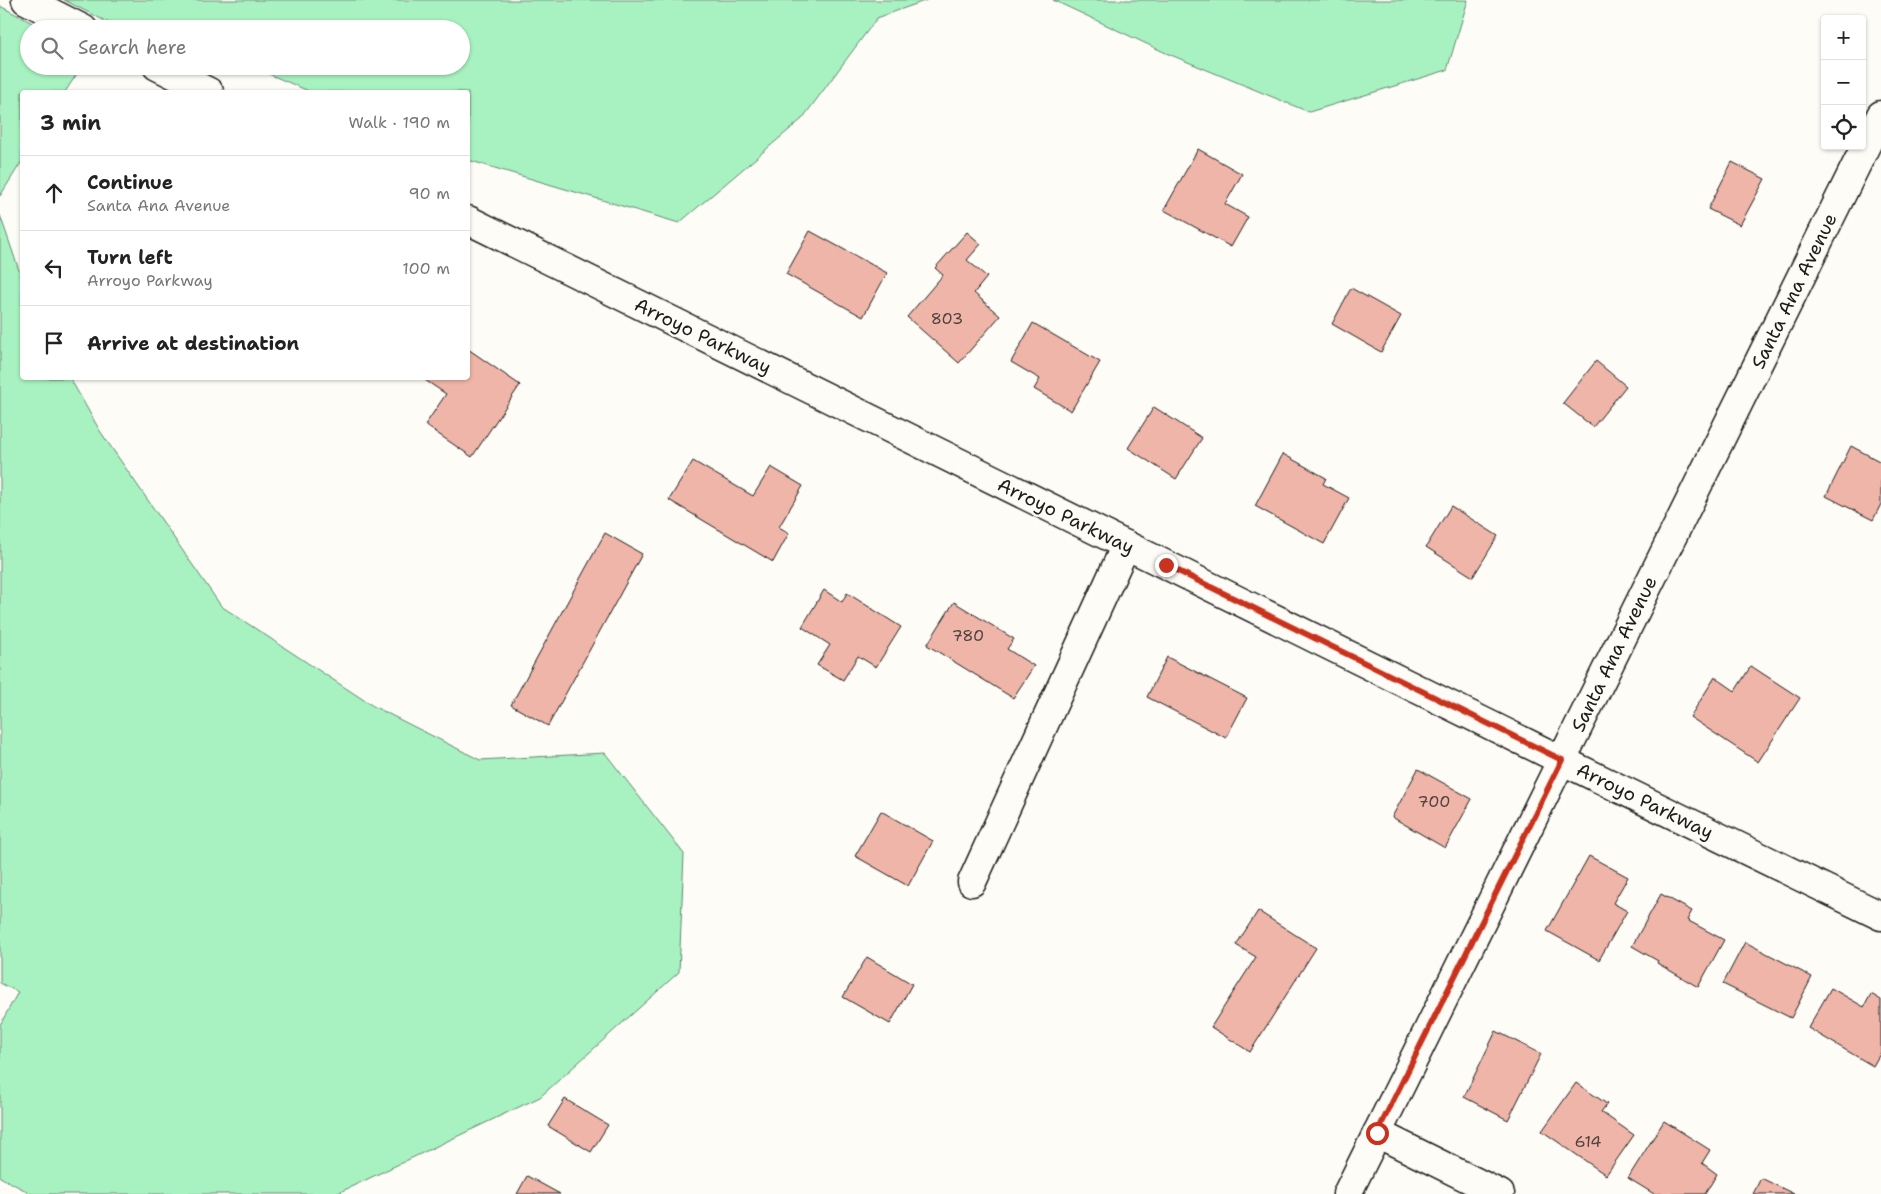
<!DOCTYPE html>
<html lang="en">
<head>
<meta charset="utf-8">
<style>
  :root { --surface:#fff; --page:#f2f2f2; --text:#222; --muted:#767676; --line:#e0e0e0 }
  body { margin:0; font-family:"Shantell Sans",sans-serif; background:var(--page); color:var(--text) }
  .controls { position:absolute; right:15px; top:15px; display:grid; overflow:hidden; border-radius:5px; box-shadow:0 1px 4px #0004 }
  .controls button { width:45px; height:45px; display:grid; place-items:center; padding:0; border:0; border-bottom:1px solid var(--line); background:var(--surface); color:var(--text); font:25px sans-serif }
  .stop { position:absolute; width:15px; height:15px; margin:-11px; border:4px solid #c8321e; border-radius:50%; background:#fff }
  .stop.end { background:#c8321e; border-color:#fff; box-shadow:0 1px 5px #0008 }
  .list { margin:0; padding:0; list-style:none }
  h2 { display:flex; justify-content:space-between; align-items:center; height:65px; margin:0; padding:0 20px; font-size:21px }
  h2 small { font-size:16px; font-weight:400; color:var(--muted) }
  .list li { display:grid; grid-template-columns:32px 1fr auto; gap:15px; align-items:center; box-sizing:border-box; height:75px; padding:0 20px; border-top:1px solid var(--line) }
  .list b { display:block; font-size:19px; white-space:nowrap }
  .list p { margin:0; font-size:16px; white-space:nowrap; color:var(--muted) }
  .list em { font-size:16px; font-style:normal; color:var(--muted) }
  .icon { flex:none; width:28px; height:28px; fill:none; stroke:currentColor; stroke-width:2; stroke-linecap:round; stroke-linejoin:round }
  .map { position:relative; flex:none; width:1881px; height:1194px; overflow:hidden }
  .search { position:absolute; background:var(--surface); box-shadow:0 1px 4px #0004; left:20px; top:20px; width:450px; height:55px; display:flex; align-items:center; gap:12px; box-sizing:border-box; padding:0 18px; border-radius:28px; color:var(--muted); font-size:19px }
  .panel { position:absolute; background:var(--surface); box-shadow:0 1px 4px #0004; left:20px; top:90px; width:450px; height:290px; border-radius:5px }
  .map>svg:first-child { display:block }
</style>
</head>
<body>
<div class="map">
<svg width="1881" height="1194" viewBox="0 0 1881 1194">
  <rect width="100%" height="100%" fill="#fdfcf7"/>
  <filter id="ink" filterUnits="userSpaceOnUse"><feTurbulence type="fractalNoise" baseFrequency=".02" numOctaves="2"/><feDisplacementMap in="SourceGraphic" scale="10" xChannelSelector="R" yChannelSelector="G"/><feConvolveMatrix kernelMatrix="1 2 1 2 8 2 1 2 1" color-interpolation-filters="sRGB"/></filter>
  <g filter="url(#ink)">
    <g fill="#a8f2c1" stroke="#62876e">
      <path d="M64,0h863l-50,18 -75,101 -123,104 -211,-63v-68h-157l-61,-26h211v-37h-340z"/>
      <path d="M1053,0h415l-21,70 -138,42 -143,-59z"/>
      <path d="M0,6l44,23h-15v37h53l-17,26h-43v69l-22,35z"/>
      <path d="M0,215l22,64v99h48l30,53 121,175 152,100 107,54 125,-7 79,101 -5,118 -139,125 -204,97h-304l-32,-17v-152l18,-33 -18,-9z"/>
    </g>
    <g fill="#efb5a8" stroke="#1c1c1c">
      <path d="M1198,149l44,25 -17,30 23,13 -17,30 -67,-37z"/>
      <path d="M1732,162l33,17 -25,46 -32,-16z"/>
      <path d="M810,231l77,42 -24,44 -77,-43z"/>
      <path d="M967,232l14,12 -14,16 20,17 -13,16 26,23 -41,47 -52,-46 36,-42 -8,-7z"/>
      <path d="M1351,288l50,28 -20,36 -49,-28z"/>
      <path d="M1033,323l67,39 -29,49 -37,-22 6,-10 -29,-17z"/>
      <path d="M468,349l52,36 -48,72 -47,-32 21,-31 -24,-16h46z"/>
      <path d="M1596,361l30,25 -33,41 -30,-24z"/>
      <path d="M1154,407l48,31 -26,41 -48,-31z"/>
      <path d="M1851,446l30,16v42l-8,16 -47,-24z"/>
      <path d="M1283,454l43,24 -3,6 26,14 -25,46 -69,-38z"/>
      <path d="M693,461l60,35 18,-29 32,19 -24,41 10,6 -16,29 -104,-62z"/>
      <path d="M1451,506l47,30 -25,41 -47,-30z"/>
      <path d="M605,533l37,21 -94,172 -37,-21z"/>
      <path d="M824,590l18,12 5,-9 54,34 -25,40 -18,-11 -15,24 -26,-15 13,-20 -28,-18z"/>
      <path d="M954,602l60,37 -7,10 27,17 -21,32 -86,-53z"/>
      <path d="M1167,657l80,41 -21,40 -79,-41z"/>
      <path d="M1751,666l49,32 -42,64 -68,-45 25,-40 20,14z"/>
      <path d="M1418,769l54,30 -27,49 -53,-31z"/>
      <path d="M881,811l52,30 -25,45 -53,-30z"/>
      <path d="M1589,856l39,21 -15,26 14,8 -28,49 -52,-29z"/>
      <path d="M1661,894l31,17 -5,9 37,20 -26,47 -41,-24 1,-2 -26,-15z"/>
      <path d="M1258,911l58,37 -66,104 -39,-25 45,-70 -20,-12z"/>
      <path d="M1745,942l67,35 -21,41 -68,-34z"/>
      <path d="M867,957l45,27 -22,40 -47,-27z"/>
      <path d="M1831,988l33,19 7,-13 10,6v52l-8,14 -65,-38z"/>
      <path d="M1496,1031l45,23 -33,66 -44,-23z"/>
      <path d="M1576,1083l31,21 -6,8 33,23 -28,40 -64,-44z"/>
      <path d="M565,1099l43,26 -17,27 -43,-26z"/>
      <path d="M1664,1121l46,29 -8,13 15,11 -12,20h-51l-26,-16z"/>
      <path d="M527,1176l33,18h-43z"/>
      <path d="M1761,1178l33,16h-41z"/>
    </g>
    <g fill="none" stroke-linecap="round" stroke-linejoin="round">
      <defs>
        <g id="minor">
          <path d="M26,0l57,29"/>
          <path d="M157,66l52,26"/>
          <path d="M468,220l1093,540 320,156"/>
          <path d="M972,882l154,-337"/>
          <path d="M1377,1133l123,61"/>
          <path d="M1347,1194l534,-1079"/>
        </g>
      </defs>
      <use href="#minor" stroke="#1c1c1c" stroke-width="31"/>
      <use href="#minor" stroke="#fdfcf7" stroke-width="28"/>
    </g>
  </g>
  <g fill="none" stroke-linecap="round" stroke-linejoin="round" filter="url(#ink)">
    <path stroke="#c8321e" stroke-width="6" d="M1166,565l396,195 -185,373"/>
  </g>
  <g text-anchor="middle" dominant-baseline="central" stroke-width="4.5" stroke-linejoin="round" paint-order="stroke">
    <g font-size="16" fill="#51423f">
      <text x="947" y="318">803</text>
      <text x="968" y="635">780</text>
      <text x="1434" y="801">700</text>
      <text x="1588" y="1141">614</text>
    </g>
    <g font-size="19" fill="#1c1c1c" stroke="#fdfcf7">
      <text transform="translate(1794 291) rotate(-64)">Santa Ana Avenue</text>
      <text transform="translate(703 336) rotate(26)">Arroyo Parkway</text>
      <text transform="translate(1066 516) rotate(26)">Arroyo Parkway</text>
      <text transform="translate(1614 654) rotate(-64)">Santa Ana Avenue</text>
      <text transform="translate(1645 801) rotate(26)">Arroyo Parkway</text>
    </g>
  </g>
</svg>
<div class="controls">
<button>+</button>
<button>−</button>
<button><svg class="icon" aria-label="locate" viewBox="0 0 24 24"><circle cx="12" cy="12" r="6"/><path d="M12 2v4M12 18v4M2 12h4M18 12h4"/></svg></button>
</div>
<div class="stop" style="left:1377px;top:1133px"></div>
<div class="stop end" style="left:1166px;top:565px"></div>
<div class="search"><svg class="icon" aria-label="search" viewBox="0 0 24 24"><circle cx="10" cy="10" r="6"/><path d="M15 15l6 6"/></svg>Search here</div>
<section class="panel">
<h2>3 min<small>Walk · 190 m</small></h2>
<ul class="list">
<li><svg class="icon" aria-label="ahead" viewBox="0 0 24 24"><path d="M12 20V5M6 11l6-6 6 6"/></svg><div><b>Continue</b><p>Santa Ana Avenue</p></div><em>90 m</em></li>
<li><svg class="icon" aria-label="left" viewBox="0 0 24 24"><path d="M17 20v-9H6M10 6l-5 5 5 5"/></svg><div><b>Turn left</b><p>Arroyo Parkway</p></div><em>100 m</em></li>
<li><svg class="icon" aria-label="arrive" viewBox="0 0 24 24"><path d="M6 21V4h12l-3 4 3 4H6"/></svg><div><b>Arrive at destination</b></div></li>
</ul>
</section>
</div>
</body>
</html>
